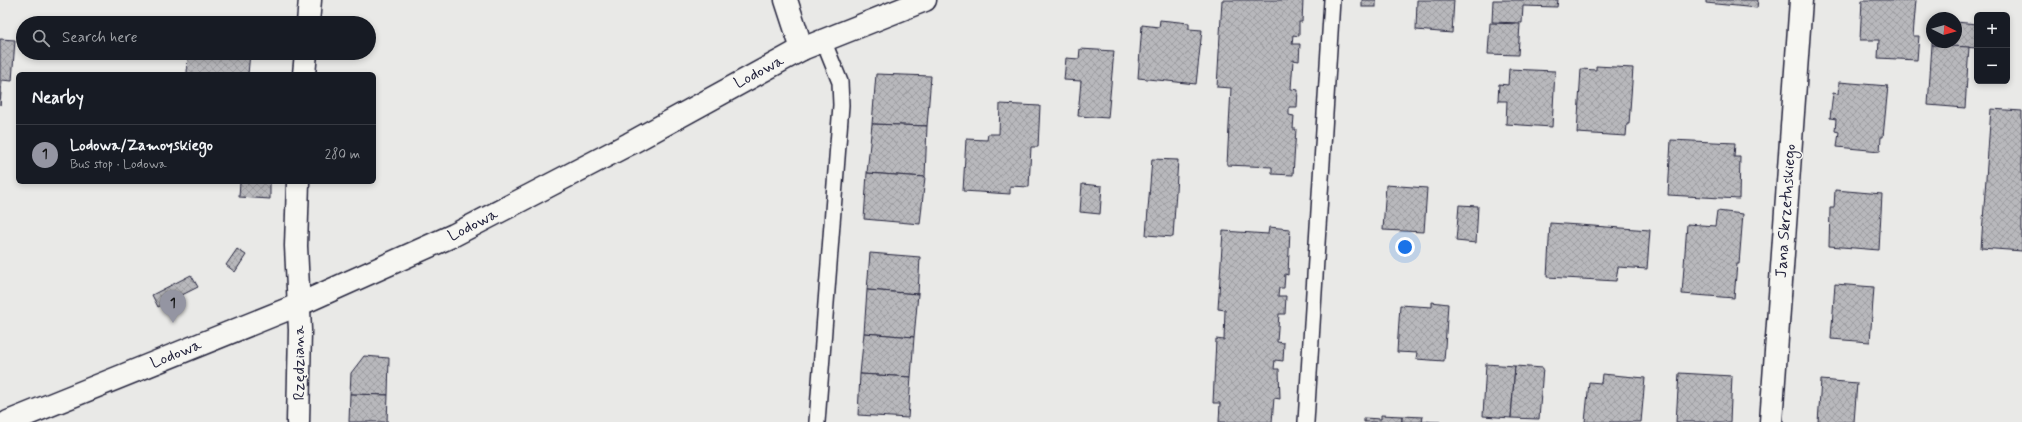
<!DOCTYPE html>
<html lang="en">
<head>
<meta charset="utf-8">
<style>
  :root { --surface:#171b24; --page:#20242c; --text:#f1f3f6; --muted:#9ea1a6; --line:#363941; --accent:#9495a2 }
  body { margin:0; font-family:Mynerve,sans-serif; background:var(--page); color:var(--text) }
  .controls { position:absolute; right:12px; top:12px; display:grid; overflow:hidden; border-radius:6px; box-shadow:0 2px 6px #0003 }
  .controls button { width:36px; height:36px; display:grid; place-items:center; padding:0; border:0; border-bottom:1px solid var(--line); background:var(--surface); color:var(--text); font:20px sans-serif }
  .compass { position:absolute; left:1926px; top:12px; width:36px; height:36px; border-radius:50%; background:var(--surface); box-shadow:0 2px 6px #0003; rotate:95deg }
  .you { position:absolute; left:1405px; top:247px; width:14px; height:14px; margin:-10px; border:3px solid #fff; border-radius:50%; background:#1a73e8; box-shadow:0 0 0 6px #1a73e833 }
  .badge { display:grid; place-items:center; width:26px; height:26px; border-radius:50%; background:var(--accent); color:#111; font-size:13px; font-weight:700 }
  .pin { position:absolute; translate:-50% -33px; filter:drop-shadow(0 1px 2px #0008) }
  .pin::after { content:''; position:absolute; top:21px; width:14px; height:12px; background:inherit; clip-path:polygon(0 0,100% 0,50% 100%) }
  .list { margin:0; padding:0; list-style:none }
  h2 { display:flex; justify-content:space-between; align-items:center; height:52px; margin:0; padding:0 16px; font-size:17px }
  h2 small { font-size:13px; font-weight:400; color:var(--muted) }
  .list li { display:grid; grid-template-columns:26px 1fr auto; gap:12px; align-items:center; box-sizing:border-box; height:60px; padding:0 16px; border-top:1px solid var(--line) }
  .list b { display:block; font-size:15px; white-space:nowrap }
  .list p { margin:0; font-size:13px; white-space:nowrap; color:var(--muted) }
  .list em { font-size:13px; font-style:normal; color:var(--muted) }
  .icon { flex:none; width:22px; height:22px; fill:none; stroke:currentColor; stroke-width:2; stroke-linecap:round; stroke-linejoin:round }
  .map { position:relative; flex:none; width:2022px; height:422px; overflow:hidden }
  .search { position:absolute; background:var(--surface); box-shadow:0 2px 6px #0003; left:16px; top:16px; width:360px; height:44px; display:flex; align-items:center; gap:10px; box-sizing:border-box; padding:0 14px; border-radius:22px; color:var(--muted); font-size:15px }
  .panel { position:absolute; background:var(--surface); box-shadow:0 2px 6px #0003; left:16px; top:72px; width:360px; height:112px; border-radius:6px }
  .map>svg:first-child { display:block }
</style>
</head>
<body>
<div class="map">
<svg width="2022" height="422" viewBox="0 0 2022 422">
  <defs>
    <pattern id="building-cross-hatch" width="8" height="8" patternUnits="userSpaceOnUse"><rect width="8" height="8" fill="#b8b8bc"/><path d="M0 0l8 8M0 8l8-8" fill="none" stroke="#9e9ea2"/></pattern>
  </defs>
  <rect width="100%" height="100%" fill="#e9e9e7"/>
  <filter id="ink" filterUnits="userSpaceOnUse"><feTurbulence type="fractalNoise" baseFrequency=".025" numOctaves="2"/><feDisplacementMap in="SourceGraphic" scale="8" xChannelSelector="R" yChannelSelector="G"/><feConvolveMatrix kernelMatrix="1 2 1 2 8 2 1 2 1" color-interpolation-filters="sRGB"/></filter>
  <g filter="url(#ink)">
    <g fill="url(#building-cross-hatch)" stroke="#22223b">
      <path d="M1222,0h81l-1,22h-3v14l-6,-1 -1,9h8l-1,17 -6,-1 -1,15 -1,14 7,1 -1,17h-8v8l5,1 -1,13h3l-3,46 -21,-1v-7l-45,-2 4,-77 -14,-1z"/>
      <rect x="1362" y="0" width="14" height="7"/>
      <path d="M1417,0h37l-2,33 -36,-3z"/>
      <path d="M1493,0h65l-1,7 -34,-1 -1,17 -30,-1z"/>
      <path d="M1706,0h52l-1,8 -51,-5z"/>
      <path d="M1862,0h54l-3,36h6l-2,24 -39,-2 1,-18h-19z"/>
      <path d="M1160,20l29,3v6l13,1 -6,54 -58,-6 4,-53 17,2z"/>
      <path d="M1956,22l21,2v24l-45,-3v-3h24z"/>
      <path d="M1490,23l30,1 -2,31 -30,-1z"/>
      <path d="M0,39l15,1 -3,41 -10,-1 -2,25z"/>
      <path d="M1932,45l37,2 -4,61 -37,-3z"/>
      <path d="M1080,49l34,2 -6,67 -30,-2 3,-35 -17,-1 2,-22 13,1z"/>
      <path d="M188,53h62l-2,21h2h-63z"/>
      <path d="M1596,66l37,2 -4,56h-2l-1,12 -49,-3 4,-64 15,1z"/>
      <path d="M1509,69l46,2 -3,56 -46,-3 1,-23h-9l1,-17 9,1z"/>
      <path d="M876,74l55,2 -4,50 -55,-2z"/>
      <path d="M1839,82l49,4 -5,51h-2l-1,14 -43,-4 2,-15 -4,-1 1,-12 -6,-1 3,-25 5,1z"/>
      <path d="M1000,104l40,2 -2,41h-7l-2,40 -19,-1v8l-47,-3 3,-52 21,1 1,-6h11z"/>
      <path d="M1991,109l31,2v140l-41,-3z"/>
      <path d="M872,124l55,2 -2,51 -58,-4z"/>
      <path d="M1671,140l64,3 -1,14h6l-1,42 -71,-4z"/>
      <path d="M1152,159l26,1 -5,77 -27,-2z"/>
      <path d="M867,173l58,4 -5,47 -56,-5z"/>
      <path d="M240,182h30v17l-31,-2z"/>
      <path d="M1082,184l20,2 -2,28 -20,-2z"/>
      <path d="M1386,185l41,3 -3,44 -41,-2z"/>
      <path d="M1835,190l47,4 -3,56 -50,-4 1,-38h4z"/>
      <path d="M1459,205l19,1 -2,37 -20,-2z"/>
      <path d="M1717,211l26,3 -4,50h-2l-3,34 -52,-4 5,-70 28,2z"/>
      <path d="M1550,223l100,7 -3,39 -29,-2 -2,14 -69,-4z"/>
      <path d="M1269,227l21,2 -2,46 -3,-1 -1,14h-5l-1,8h8l-1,18h-6l-2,28 7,1 -1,18 -8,-1 -1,9h5l1,30 -6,-1 -2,24h-53l1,-19h-7l3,-64 8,1 1,-30 -7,-1 5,-78 45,3z"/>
      <path d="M237,249l9,6 -11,17 -9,-7z"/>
      <path d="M870,253l50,4 -2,37 -51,-4z"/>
      <path d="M191,275l7,12 -40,20 -6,-12z"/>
      <path d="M1835,284l39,3 -4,55 -39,-3z"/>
      <path d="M867,290l51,4 -4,43 -50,-4z"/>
      <path d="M1432,302l16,2 -4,57 -28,-2 1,-6 -20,-1 3,-47 32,2z"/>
      <path d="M864,333l50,4 -3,40 -51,-3z"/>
      <path d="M364,356l25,2 -1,37 -38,-1 1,-21z"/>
      <path d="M1486,364l29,2 -4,52 -28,-2z"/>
      <path d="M1515,366l28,2 -4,51 -28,-1z"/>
      <path d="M1679,373l53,3 -2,46h-54z"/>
      <path d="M860,374l51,3 -3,41 -50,-3z"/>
      <path d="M1602,374l43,4 -4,44h-56l4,-40 12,1z"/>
      <path d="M1821,380l36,3 -3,39h-36z"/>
      <path d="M350,394l38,1 -1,27h-38z"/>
      <path d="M1381,415l21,1v6h-38v-4l17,1z"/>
      <path d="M1402,416l21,1 -1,4 18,1h-38z"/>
    </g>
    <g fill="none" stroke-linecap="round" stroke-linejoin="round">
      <defs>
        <g id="service">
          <path d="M817,422l24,-317 -1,-23 -17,-42"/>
          <path d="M1306,422l26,-422"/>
        </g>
        <g id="minor">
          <path d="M786,0l16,49"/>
          <path d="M308,23l2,-23"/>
          <path d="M304,74l2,-21"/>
          <path d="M298,182l-2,64 4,84 -2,92"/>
          <path d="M1771,422l30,-422"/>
        </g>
        <path id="tertiary" d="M8,422l290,-117 156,-70 175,-91 173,-95 123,-49"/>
      </defs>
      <use href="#service" stroke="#22223b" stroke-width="18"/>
      <use href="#minor" stroke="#22223b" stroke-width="25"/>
      <use href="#tertiary" stroke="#22223b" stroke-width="25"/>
      <use href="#service" stroke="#f6f6f2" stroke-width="15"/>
      <use href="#minor" stroke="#f6f6f2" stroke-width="22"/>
      <use href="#tertiary" stroke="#f6f6f2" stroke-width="22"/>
    </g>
  </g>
  <g text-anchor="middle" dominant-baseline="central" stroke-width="3" stroke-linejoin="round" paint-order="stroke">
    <g font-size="16" fill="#22223b" stroke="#f6f6f2">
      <text transform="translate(759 72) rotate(-28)">Lodowa</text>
      <text transform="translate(1786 211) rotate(-86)">Jana Skrzetuskiego</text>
      <text transform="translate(473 225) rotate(-27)">Lodowa</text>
      <text transform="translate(176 354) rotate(-22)">Lodowa</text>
      <text transform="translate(299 363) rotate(-90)">Rzędziana</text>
    </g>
  </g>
</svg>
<div class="controls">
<button>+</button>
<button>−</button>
</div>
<svg class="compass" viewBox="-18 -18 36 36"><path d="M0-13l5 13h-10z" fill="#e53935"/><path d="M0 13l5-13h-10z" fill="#9ea1a6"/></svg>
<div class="you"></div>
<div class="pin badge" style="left:173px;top:323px">1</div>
<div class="search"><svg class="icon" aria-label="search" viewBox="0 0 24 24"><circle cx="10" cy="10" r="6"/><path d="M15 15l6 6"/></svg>Search here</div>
<section class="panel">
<h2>Nearby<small></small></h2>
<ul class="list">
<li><span class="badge">1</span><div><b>Lodowa/Zamoyskiego</b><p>Bus stop · Lodowa</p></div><em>280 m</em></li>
</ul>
</section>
</div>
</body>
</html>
